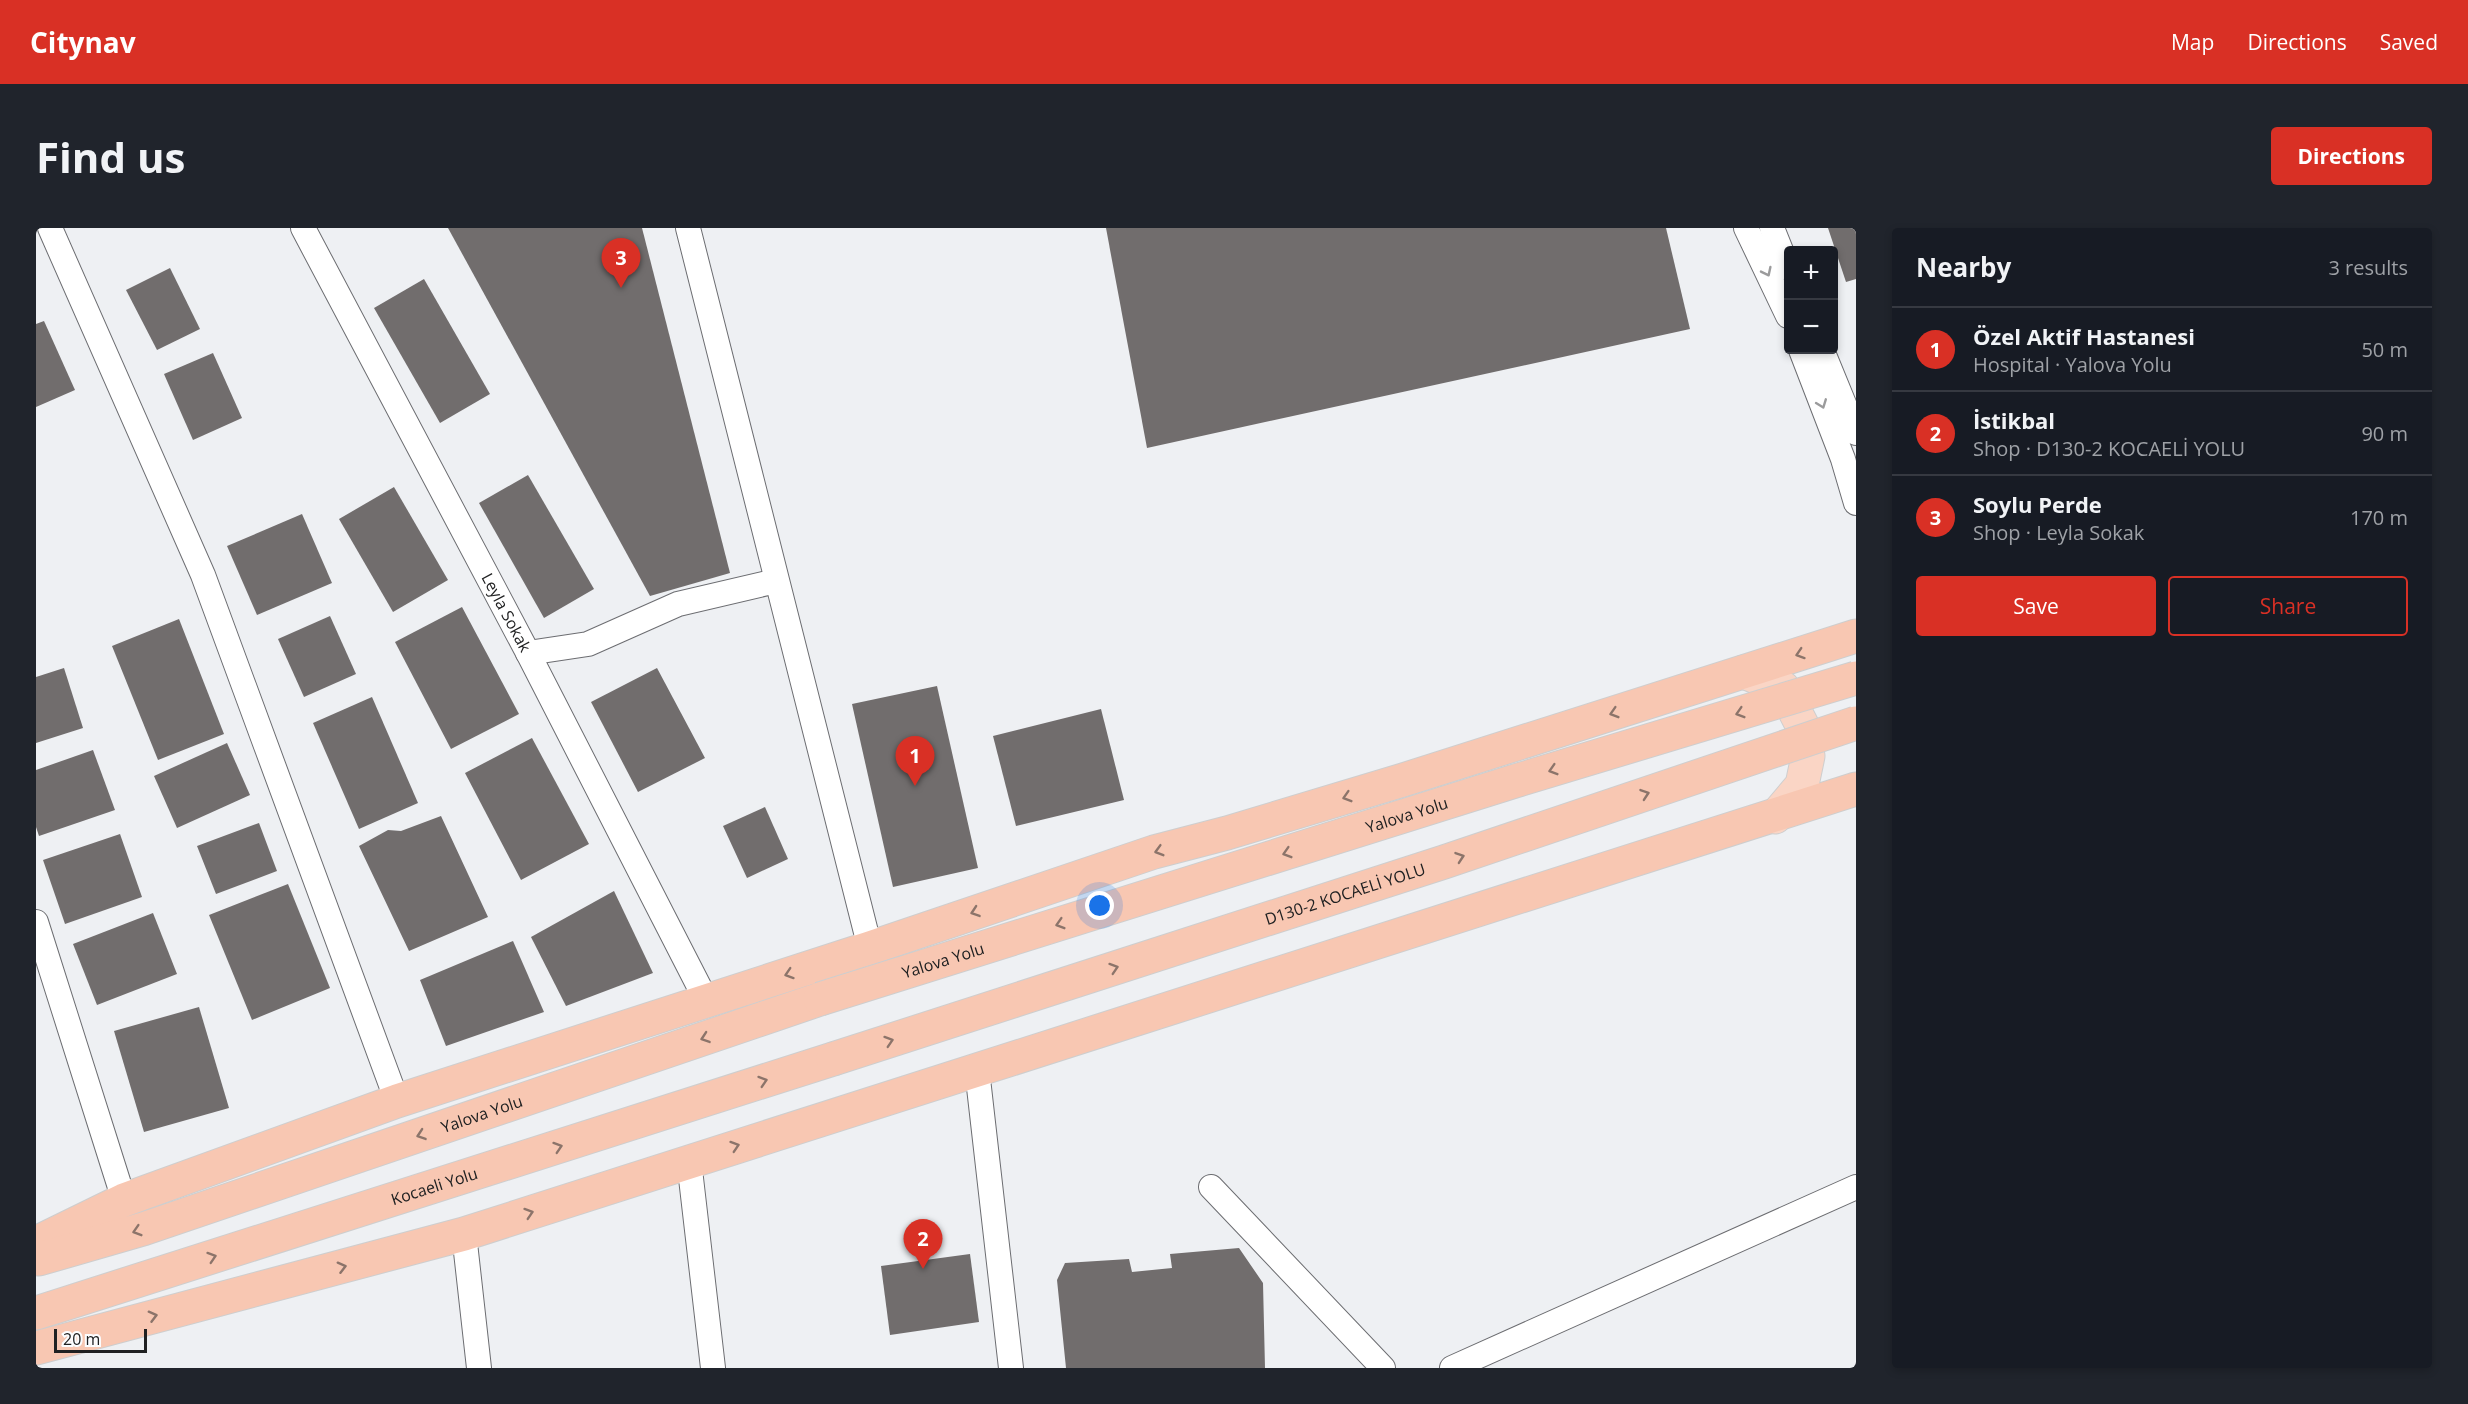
<!DOCTYPE html>
<html lang="en">
<head>
<meta charset="utf-8">
<style>
  :root { --surface:#171b24; --page:#20242c; --text:#f1f3f6; --muted:#9ea1a6; --line:#363941; --accent:#d93025 }
  body { margin:0; font-family:"Open Sans",sans-serif; background:var(--page); color:var(--text) }
  .controls { position:absolute; right:18px; top:18px; display:grid; overflow:hidden; border-radius:6px; box-shadow:0 3px 9px #0003 }
  .controls button { width:54px; height:54px; display:grid; place-items:center; padding:0; border:0; border-bottom:2px solid var(--line); background:var(--surface); color:var(--text); font:30px sans-serif }
  .scale { position:absolute; left:18px; bottom:15px; width:93px; box-sizing:border-box; padding-left:6px; border:3px solid #202122; border-top:0; font-size:16px; line-height:21px; white-space:nowrap; color:#202122; -webkit-text-stroke:4px #fcfdff; paint-order:stroke }
  .you { position:absolute; left:1064px; top:678px; width:21px; height:21px; margin:-15px; border:4px solid #fff; border-radius:50%; background:#1a73e8; box-shadow:0 0 0 9px #1a73e833 }
  .badge { display:grid; place-items:center; width:39px; height:39px; border-radius:50%; background:var(--accent); color:#fff; font-size:20px; font-weight:700 }
  .pin { position:absolute; translate:-50% -50px; filter:drop-shadow(0 2px 3px #0008) }
  .pin::after { content:''; position:absolute; top:32px; width:21px; height:18px; background:inherit; clip-path:polygon(0 0,100% 0,50% 100%) }
  .list { margin:0; padding:0; list-style:none }
  h2 { display:flex; justify-content:space-between; align-items:center; height:78px; margin:0; padding:0 24px; font-size:26px }
  h2 small { font-size:20px; font-weight:400; color:var(--muted) }
  .list li { display:grid; grid-template-columns:39px 1fr auto; gap:18px; align-items:center; box-sizing:border-box; height:84px; padding:0 24px; border-top:2px solid var(--line) }
  .list b { display:block; font-size:22px; white-space:nowrap }
  .list p { margin:0; font-size:20px; white-space:nowrap; color:var(--muted) }
  .list em { font-size:20px; font-style:normal; color:var(--muted) }
  .actions { display:flex; gap:12px; padding:18px 24px }
  .actions a { flex:1; padding:14px 0; border:2px solid var(--accent); border-radius:6px; text-align:center; font-size:21px; color:var(--accent) }
  .actions .main { background:var(--accent); color:#fff }
  .map { position:relative; flex:none; width:1820px; height:1140px; overflow:hidden; border-radius:6px }
  header { display:flex; align-items:center; gap:36px; box-sizing:border-box; height:84px; padding:0 30px; background:var(--accent); color:#fff }
  header strong { font-size:28px }
  nav { display:flex; gap:33px; margin-inline-start:auto; font-size:21px }
  .intro { display:flex; align-items:center; justify-content:space-between; box-sizing:border-box; height:144px; padding:0 36px }
  h1 { margin:0; font-size:42px }
  .button { padding:15px 27px; border-radius:6px; background:var(--accent); color:#fff; font-size:21px; font-weight:700 }
  main { display:flex; gap:36px; padding:0 36px }
  aside { flex:1; background:var(--surface); border-radius:6px; box-shadow:0 3px 9px #0003 }
  .map>svg:first-child { display:block }
</style>
</head>
<body>
<header>
<strong>Citynav</strong>
<nav><a>Map</a><a>Directions</a><a>Saved</a></nav>
</header>
<div class="intro"><h1>Find us</h1><a class="button">Directions</a></div>
<main>
<div class="map">
<svg width="1820" height="1140" viewBox="0 0 1820 1140">
  <rect width="100%" height="100%" fill="#eef0f3"/>
  <g fill="#716d6d">
    <path d="M412,0h194l88,345 -80,23z"/>
    <path d="M1070,0h560l24,101 -543,119z"/>
    <path d="M1792,0h28v51l-10,3z"/>
    <path d="M134,40l30,61 -43,21 -31,-60z"/>
    <path d="M388,51l66,115 -50,29 -66,-115z"/>
    <path d="M8,93l31,69 -39,17v-83z"/>
    <path d="M177,125l29,65 -49,22 -29,-66z"/>
    <path d="M492,247l66,114 -50,29 -65,-115z"/>
    <path d="M358,259l54,93 -55,32 -54,-93z"/>
    <path d="M266,286l30,69 -75,32 -30,-69z"/>
    <path d="M426,379l57,107 -68,35 -56,-107z"/>
    <path d="M294,388l26,58 -52,23 -26,-58z"/>
    <path d="M143,391l45,115 -66,26 -46,-114z"/>
    <path d="M28,440l19,60 -47,15v-66z"/>
    <path d="M621,440l48,90 -67,34 -47,-90z"/>
    <path d="M901,458l41,182 -85,19 -41,-183z"/>
    <path d="M336,469l46,106 -59,26 -46,-106z"/>
    <path d="M1065,481l23,91 -108,26 -23,-90z"/>
    <path d="M496,510l57,106 -68,36 -56,-107z"/>
    <path d="M191,515l23,52 -73,33 -23,-52z"/>
    <path d="M57,522l22,60 -76,26 -3,-9v-57z"/>
    <path d="M729,579l23,52 -41,19 -24,-52z"/>
    <path d="M405,588l47,101 -79,34 -50,-105 29,-16 13,1z"/>
    <path d="M223,595l18,48 -61,23 -19,-48z"/>
    <path d="M84,606l22,63 -77,27 -22,-64z"/>
    <path d="M252,656l42,104 -78,32 -43,-105z"/>
    <path d="M578,663l39,82 -87,33 -35,-69z"/>
    <path d="M117,685l24,61 -80,31 -24,-61z"/>
    <path d="M477,713l31,71 -98,34 -26,-66z"/>
    <path d="M163,779l30,101 -85,24 -30,-101z"/>
    <path d="M1203,1020l24,35 2,85h-199l-9,-88 8,-17 64,-4 3,13 40,-4 -2,-14z"/>
    <path d="M934,1026l9,68 -89,13 -9,-69z"/>
  </g>
  <g fill="none" stroke-linecap="round" stroke-linejoin="round">
    <defs>
      <g id="minor">
        <path d="M14,0l153,347 194,526"/>
        <path id="s1" d="M267,0l225,425 178,347"/>
        <path d="M652,0l182,720"/>
        <path d="M1710,0l42,88"/>
        <path d="M1736,0l16,40"/>
        <path d="M1765,122l42,109 13,44"/>
        <path d="M1786,122l34,83"/>
        <path d="M492,425l60,-9 90,-40 98,-23"/>
        <path d="M0,694l88,278"/>
        <path d="M941,842l34,298"/>
        <path d="M653,933l24,207"/>
        <path d="M1175,959l172,181"/>
        <path d="M428,1006l15,134"/>
        <path d="M1416,1140l404,-181"/>
      </g>
      <path id="primary" d="M1708,444l39,16 19,37 6,31 -6,29 -27,32"/>
      <g id="trunk">
        <path d="M0,1015l88,-43 273,-99 473,-153 284,-96 73,-19 176,-53 453,-144"/>
        <path id="s2" d="M3,1031l104,-30 677,-230"/>
        <path id="s3" d="M0,1085l797,-254"/>
        <path d="M0,1120l428,-114 1392,-445"/>
      </g>
    </defs>
    <use href="#minor" stroke="#6c6d71" stroke-width="26"/>
    <use href="#primary" stroke="#cecece" stroke-width="35"/>
    <use href="#trunk" stroke="#cecece" stroke-width="35"/>
    <use href="#minor" stroke="#fff" stroke-width="24"/>
    <use href="#primary" stroke="#fad5c5" stroke-width="33"/>
    <use href="#trunk" stroke="#f8c7b2" stroke-width="33"/>
    <defs>
      <g id="trunk-bridge">
        <path id="s4" d="M784,771l695,-218 341,-103"/>
        <path id="s5" d="M797,831l611,-197 412,-139"/>
      </g>
    </defs>
    <use href="#trunk-bridge" stroke="#cecece" stroke-width="35" stroke-linecap="butt"/>
    <use href="#trunk-bridge" stroke="#f8c7b2" stroke-width="33"/>
  </g>
  <defs><path id="oneway-chevron" d="M-2-3.5L2.5 0L-2 3.5" fill="none" stroke-width="1.6" stroke-linecap="round" stroke-linejoin="round" transform="scale(1.5)"/></defs>
  <g stroke="#9b9b9c">
    <use href="#oneway-chevron" transform="translate(1731 44) rotate(64)"/>
    <use href="#oneway-chevron" transform="translate(1786 176) rotate(69)"/>
  </g>
  <g stroke="#8c746a">
    <use href="#oneway-chevron" transform="translate(1764 426) rotate(162)"/>
    <use href="#oneway-chevron" transform="translate(1578 485) rotate(163)"/>
    <use href="#oneway-chevron" transform="translate(1704 485) rotate(163)"/>
    <use href="#oneway-chevron" transform="translate(1517 542) rotate(163)"/>
    <use href="#oneway-chevron" transform="translate(1609 566) rotate(-19)"/>
    <use href="#oneway-chevron" transform="translate(1311 569) rotate(163)"/>
    <use href="#oneway-chevron" transform="translate(1123 623) rotate(164)"/>
    <use href="#oneway-chevron" transform="translate(1251 625) rotate(163)"/>
    <use href="#oneway-chevron" transform="translate(1424 629) rotate(-19)"/>
    <use href="#oneway-chevron" transform="translate(939 684) rotate(161)"/>
    <use href="#oneway-chevron" transform="translate(1024 696) rotate(163)"/>
    <use href="#oneway-chevron" transform="translate(1078 740) rotate(-18)"/>
    <use href="#oneway-chevron" transform="translate(753 746) rotate(162)"/>
    <use href="#oneway-chevron" transform="translate(669 810) rotate(161)"/>
    <use href="#oneway-chevron" transform="translate(853 813) rotate(-18)"/>
    <use href="#oneway-chevron" transform="translate(727 853) rotate(-18)"/>
    <use href="#oneway-chevron" transform="translate(385 907) rotate(161)"/>
    <use href="#oneway-chevron" transform="translate(699 918) rotate(-18)"/>
    <use href="#oneway-chevron" transform="translate(522 919) rotate(-18)"/>
    <use href="#oneway-chevron" transform="translate(493 985) rotate(-18)"/>
    <use href="#oneway-chevron" transform="translate(101 1003) rotate(163)"/>
    <use href="#oneway-chevron" transform="translate(176 1029) rotate(-18)"/>
    <use href="#oneway-chevron" transform="translate(306 1039) rotate(-15)"/>
    <use href="#oneway-chevron" transform="translate(117 1088) rotate(-15)"/>
  </g>
  <g text-anchor="middle" dominant-baseline="central" stroke-width="4.5" stroke-linejoin="round" paint-order="stroke">
    <g font-size="16" fill="#202122" stroke="#fcfdff">
      <text stroke="none"><textPath href="#s1" startOffset="435">Leyla Sokak</textPath></text>
      <text stroke="none"><textPath href="#s4" startOffset="615">Yalova Yolu</textPath></text>
      <text stroke="none"><textPath href="#s5" startOffset="538">D130-2 KOCAELİ YOLU</textPath></text>
      <text stroke="none"><textPath href="#s4" startOffset="129">Yalova Yolu</textPath></text>
      <text stroke="none"><textPath href="#s2" startOffset="466">Yalova Yolu</textPath></text>
      <text stroke="none"><textPath href="#s3" startOffset="418">Kocaeli̇ Yolu</textPath></text>
    </g>
  </g>
</svg>
<div class="controls">
<button>+</button>
<button>−</button>
</div>
<div class="scale">20 m</div>
<div class="you"></div>
<div class="pin badge" style="left:879px;top:558px">1</div>
<div class="pin badge" style="left:887px;top:1041px">2</div>
<div class="pin badge" style="left:585px;top:60px">3</div>
</div>
<aside>
<h2>Nearby<small>3 results</small></h2>
<ul class="list">
<li><span class="badge">1</span><div><b>Özel Aktif Hastanesi</b><p>Hospital · Yalova Yolu</p></div><em>50 m</em></li>
<li><span class="badge">2</span><div><b>İstikbal</b><p>Shop · D130-2 KOCAELİ YOLU</p></div><em>90 m</em></li>
<li><span class="badge">3</span><div><b>Soylu Perde</b><p>Shop · Leyla Sokak</p></div><em>170 m</em></li>
</ul>
<div class="actions"><a class="main">Save</a><a>Share</a></div>
</aside>
</main>
</body>
</html>
